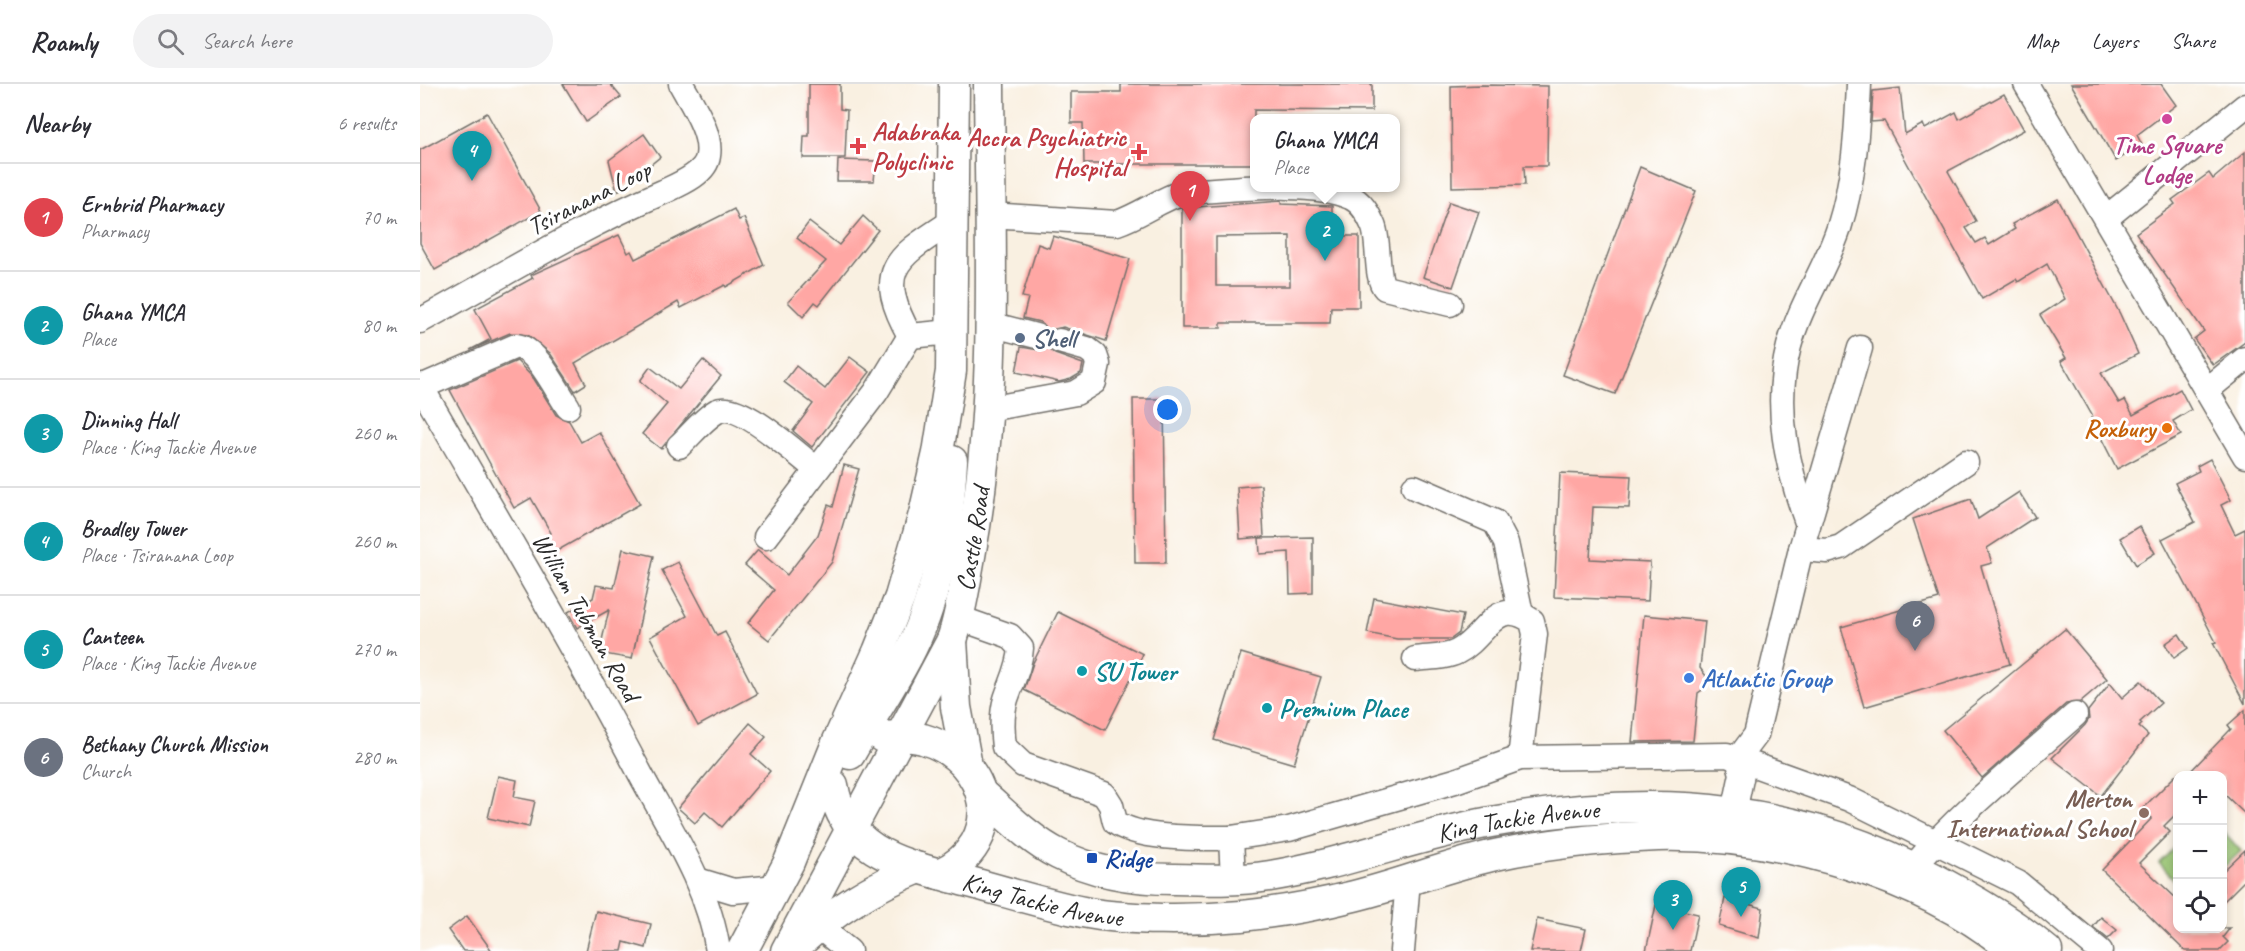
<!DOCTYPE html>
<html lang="en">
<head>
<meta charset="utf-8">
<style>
  :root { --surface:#fff; --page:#f2f2f3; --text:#2b2b33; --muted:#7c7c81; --line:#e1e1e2; --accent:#1a73e8 }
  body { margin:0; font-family:Caveat,sans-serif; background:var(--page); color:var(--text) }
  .controls { position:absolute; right:18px; bottom:18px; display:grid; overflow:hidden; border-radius:12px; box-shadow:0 3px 9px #0003 }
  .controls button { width:54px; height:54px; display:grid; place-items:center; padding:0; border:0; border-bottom:2px solid var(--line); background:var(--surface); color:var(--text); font:30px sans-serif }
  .you { position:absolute; left:748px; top:326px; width:21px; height:21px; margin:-15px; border:4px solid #fff; border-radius:50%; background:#1a73e8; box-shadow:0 0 0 9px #1a73e833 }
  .badge { display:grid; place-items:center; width:39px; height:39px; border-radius:50%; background:var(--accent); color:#fff; font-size:20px; font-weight:700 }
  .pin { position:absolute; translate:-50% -50px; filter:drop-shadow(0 2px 3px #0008) }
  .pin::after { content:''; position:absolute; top:32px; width:21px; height:18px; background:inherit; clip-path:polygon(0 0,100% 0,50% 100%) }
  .popup { position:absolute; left:830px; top:30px; width:150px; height:78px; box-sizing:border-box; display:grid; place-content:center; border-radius:12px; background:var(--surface); filter:drop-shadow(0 2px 4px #0005); font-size:20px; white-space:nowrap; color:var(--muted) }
  .popup b { font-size:22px; color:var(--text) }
  .popup::after { content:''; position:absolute; left:50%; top:100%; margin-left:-12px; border:12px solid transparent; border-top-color:var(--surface) }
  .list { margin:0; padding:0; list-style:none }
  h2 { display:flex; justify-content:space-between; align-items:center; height:78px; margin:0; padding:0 24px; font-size:26px }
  h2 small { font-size:20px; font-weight:400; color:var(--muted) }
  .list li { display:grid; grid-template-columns:39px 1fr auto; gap:18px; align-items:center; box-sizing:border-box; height:108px; padding:0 24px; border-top:2px solid var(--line) }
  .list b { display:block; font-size:22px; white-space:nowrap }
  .list p { margin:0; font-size:20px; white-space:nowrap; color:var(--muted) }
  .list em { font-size:20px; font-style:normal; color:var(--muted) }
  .icon { flex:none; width:33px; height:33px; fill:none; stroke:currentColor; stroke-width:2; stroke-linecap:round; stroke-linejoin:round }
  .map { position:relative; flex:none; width:1825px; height:867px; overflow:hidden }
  header { display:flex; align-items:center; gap:36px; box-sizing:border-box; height:84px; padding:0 30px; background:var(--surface); border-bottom:2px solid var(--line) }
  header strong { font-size:28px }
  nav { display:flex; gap:33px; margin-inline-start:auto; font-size:21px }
  .search { width:420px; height:54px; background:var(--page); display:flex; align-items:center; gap:15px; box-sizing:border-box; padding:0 21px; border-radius:33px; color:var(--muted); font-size:22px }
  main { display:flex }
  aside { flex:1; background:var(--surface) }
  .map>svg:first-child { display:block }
</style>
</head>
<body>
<header>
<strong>Roamly</strong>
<div class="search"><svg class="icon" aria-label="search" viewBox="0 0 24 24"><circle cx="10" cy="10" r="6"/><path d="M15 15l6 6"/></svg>Search here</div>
<nav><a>Map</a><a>Layers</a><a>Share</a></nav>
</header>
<main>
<aside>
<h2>Nearby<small>6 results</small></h2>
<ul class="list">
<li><span class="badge" style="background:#e0444e">1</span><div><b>Ernbrid Pharmacy</b><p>Pharmacy</p></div><em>70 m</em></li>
<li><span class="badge" style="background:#0f9aa8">2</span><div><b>Ghana YMCA</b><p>Place</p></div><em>80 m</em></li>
<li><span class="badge" style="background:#0f9aa8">3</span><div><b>Dinning Hall</b><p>Place · King Tackie Avenue</p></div><em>260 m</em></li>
<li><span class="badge" style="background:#0f9aa8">4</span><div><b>Bradley Tower</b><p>Place · Tsiranana Loop</p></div><em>260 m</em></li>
<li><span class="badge" style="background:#0f9aa8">5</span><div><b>Canteen</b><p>Place · King Tackie Avenue</p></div><em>270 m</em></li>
<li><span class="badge" style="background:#6b7280">6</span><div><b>Bethany Church Mission</b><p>Church</p></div><em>280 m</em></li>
</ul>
</aside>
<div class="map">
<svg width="1825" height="867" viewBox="0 0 1825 867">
  <rect width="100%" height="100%" fill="#fff"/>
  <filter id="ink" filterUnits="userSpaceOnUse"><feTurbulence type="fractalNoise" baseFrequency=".0167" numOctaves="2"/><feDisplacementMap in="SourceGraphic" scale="12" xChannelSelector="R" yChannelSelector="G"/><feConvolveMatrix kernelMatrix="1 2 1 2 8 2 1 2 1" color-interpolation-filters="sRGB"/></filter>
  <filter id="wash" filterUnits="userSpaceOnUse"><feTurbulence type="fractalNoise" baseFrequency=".008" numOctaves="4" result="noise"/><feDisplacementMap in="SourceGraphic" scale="24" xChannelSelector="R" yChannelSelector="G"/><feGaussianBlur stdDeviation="1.35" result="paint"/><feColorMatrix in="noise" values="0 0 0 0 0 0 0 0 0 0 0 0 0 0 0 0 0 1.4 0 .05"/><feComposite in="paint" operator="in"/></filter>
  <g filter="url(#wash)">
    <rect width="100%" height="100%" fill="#f9f0e1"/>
    <g fill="#96c26f" stroke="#60764d" stroke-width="1.5">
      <path d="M1803,747l18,20 -18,17z"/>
      <path d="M1757,761v38l-18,-20z"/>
    </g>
    <g id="blocks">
      <g fill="#ffa7a4" fill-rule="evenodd">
        <path d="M143,0h47l11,13 -35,25z"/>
        <path d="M389,0h31v25l7,1 -2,48h-42l1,-22h5z"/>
        <path d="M701,0h251v27l-118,-1v54h-170l-1,-41h-12v-31h50z"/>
        <path d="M1651,0h90l15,21 -39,30 5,10 -26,16z"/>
        <path d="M1062,1l66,1 -1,80h-23l1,19 -73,2 -1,-101z"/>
        <path d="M1480,4l5,46 18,-10 2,5 31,-17 3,7 45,-25 20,36 -76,41 28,50 -10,7 10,15 9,-5 4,7 26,-16 -3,-5 46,-25 62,115 18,40 -37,19 18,30 6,-3 8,15 47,-26 11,21 -18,11 8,14 -64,34 -26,-51 2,-1 -32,-56 5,-3 -26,-43 25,-16 -18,-35 -29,18 -2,-3 -34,20 -98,-178 -13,1 2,-31z"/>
        <path d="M67,29l54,98 -106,59 -15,-27v-93z"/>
        <path d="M224,50l16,23 -43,35 -8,-32z"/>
        <path d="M1825,68v190l-32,23 -19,-26 10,-8 -68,-98 39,-29 -3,-4 37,-27 4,6z"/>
        <path d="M418,76l38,1 -2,20h-37z"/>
        <path d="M1220,83l56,24 -81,203 -52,-19z"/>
        <path d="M861,117v3l51,2v30h27v71h-28l-1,16h-109v5h-39v-120zM870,152v50h-74v-49z"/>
        <path d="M1029,118l30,10 -26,75 -30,-10z"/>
        <path d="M314,125l5,11 5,-2 20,47 -38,22 -1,-2 -44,23 -3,-6 -103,61 11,21 -11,7 -25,-38 -22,-18 -18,-2 -40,17 21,-11 -16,-30 58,-31 -2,-3 88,-40 9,18 3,-2 4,8z"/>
        <path d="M443,132l15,14 -59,75 -4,-3 -12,15 -15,-15 38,-41 -29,-23 12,-16 30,23z"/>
        <path d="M633,152l77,23 -24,82 -43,-14 -14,4 -9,-9 -17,-4 5,-20 -6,-1 16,-53 11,4z"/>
        <path d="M626,262l9,8 28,10 -2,9 -10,6 -12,3 -43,-10 5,-25 18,3z"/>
        <path d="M430,273l20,15 -58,75 -19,-16 20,-27 -29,-22 12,-16 29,23z"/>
        <path d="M283,276l18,16 -60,73 -19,-15 25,-30 -27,-23 10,-14 29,22z"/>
        <path d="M97,277l17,18 22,36 13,6 12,21 18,-10 41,72 -85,48 -9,-16 5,-3 -20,-35 -17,10 -64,-118z"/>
        <path d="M713,315h31l2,164h-31z"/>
        <path d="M1790,375l21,41 -10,5 14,29 10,-5v175l-32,-61 3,-1 -54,-103 33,-17 -20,-39 24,-12 -2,-5z"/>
        <path d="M424,381l15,4 -27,93 -63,78 -21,-17 26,-33 -29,-25 13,-15 29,25 31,-40 10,-30 5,2z"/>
        <path d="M1140,389l71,3 -2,32 -36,-1 -3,52 60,3 -2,39 -94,-4z"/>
        <path d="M841,401l3,52 -24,2 -3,-52z"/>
        <path d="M1599,408l16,25 -48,31 5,15 -11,3 29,98 -146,43 -23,-80 98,-28 -26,-80 58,-20 7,20z"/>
        <path d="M1719,442l16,27 -19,12 -16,-27z"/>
        <path d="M893,453v56l-23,1 -1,-42 -29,2 -1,-16z"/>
        <path d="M203,465l31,7 -22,103 -33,-6 10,-43 -32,18 -9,-16 25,-14 3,-13 18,3z"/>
        <path d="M258,478l39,74 8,-4 32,62 -59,32 -48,-89 37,-21 -25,-46z"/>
        <path d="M954,514l89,17 -4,18 -8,6h-54l-30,-6z"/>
        <path d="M638,528l85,42 -38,76 -81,-40 9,-27z"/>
        <path d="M1224,531l61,6 -5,47 6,8 -1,12 -7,5 -5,48 -61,1z"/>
        <path d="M1645,545l42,50 -27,23 -14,2 -84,74 -39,-48z"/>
        <path d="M1759,550l9,14 -14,10 -9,-14z"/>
        <path d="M821,569l80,24 -27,87 -80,-24z"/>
        <path d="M1721,597l20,22 -21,19 2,2 -3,3 9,8 -47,61 -49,-38 33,-33 4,-6 -1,-8 22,-28 12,15z"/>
        <path d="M1825,626v104l-22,-21v-17h-37l45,-47 -3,-4z"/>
        <path d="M330,639l16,14 -15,17 19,17 -48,56 -17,-15 -10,11 -17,-15z"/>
        <path d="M1758,689v39l-14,14 6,6 -31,31 39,37v28h52l-7,9 5,5 -9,9h-34l-83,-81 50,-52 -10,-9z"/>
        <path d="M78,692l19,4 -3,17 21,4 -6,26 -41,-9z"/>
        <path d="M1825,766v30l-22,22v-31z"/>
        <path d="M1305,814l38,10 -4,30 -40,-12z"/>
        <path d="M1236,821l42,9 -8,37h-44z"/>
        <path d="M176,827l55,13 -5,24 -22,-6 -2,9h-36z"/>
        <path d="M47,832l25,35h-29l-15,-21z"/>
        <path d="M1681,833l16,13 -9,9 -15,-12z"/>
        <path d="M1117,835l49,10 -5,22h-51z"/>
      </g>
    </g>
  </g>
  <g filter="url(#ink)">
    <use href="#blocks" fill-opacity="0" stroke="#73706b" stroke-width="1.5"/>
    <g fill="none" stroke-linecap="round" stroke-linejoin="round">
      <defs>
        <g id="minor">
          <path d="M1606,0l219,372"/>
          <path d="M570,131l127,8c24,-8 43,-24 67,-31 45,-2 126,-13 166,5 12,5 18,17 23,28 7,15 2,53 12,63l65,16"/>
          <path d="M1686,134l139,-112"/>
          <path d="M0,237c80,-44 159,-93 243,-129 15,-7 43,-18 45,-36 4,-23 -16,-52 -27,-72"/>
          <path d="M570,240l46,12"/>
          <path d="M531,248l-41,4c-38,-68 -12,-79 44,-116"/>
          <path d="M1440,264l-59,201 -45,186 -18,24 111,40 169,84 82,68"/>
          <path d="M0,301c75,130 152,259 222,392 30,55 67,111 76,174"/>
          <path d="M1,303l95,-41c21,2 40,44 52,61"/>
          <path d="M1787,306l38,-31"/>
          <path d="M568,325l88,-16 18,-11 4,-18 -3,-9 -8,-6 -28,-8"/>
          <path d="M259,362c11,-10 25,-28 38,-35 22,-11 81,44 99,58"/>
          <path d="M994,403l81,35 11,21 15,71"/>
          <path d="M1388,441c-21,-57 -35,-119 -19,-179 11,-41 37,-78 50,-118 15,-47 18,-95 20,-144"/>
          <path d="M346,453l110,-145 34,-56"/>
          <path d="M1381,465l26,2 14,-4 125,-85"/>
          <path d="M539,534l51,18 11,12c-1,19 -9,33 -15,51 -5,16 -4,32 -2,48l19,18 81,29 7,11 4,17c24,18 85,16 116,16"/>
          <path d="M995,575c13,-2 30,-1 42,-7 30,-15 37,-57 75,-31l3,13 -15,124"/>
          <path d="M1494,782c48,-56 106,-102 161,-151"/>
          <path d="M813,795l-2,-41 58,-9 166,-48 65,-23 207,-3 11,4 4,15 -8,38"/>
          <path d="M277,796l36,11 44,-4"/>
          <path d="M398,842l31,25"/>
          <path d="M982,867l6,-71"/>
        </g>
        <g id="major">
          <path d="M532,556l4,67 11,59"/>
          <path d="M462,653c13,-1 29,-1 41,2 68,20 86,104 16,135"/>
          <path d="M430,670c20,-36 44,-70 62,-107 28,-57 36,-123 40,-186"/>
          <path id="s1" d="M413,701c10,65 66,78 121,93 43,11 86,25 129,34 45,9 113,8 159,4 37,-4 76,-11 112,-20 49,-12 97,-32 146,-42 52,-11 106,-16 158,-18 119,-3 264,38 356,115"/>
          <path id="s2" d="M563,711c23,20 47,45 75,59 35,18 77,25 116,25 32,1 64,2 96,-3 75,-12 147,-41 221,-54 169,-30 315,-19 466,69 31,17 63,37 90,60"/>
          <path d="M377,861c38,-35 75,-58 122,-77"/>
          <path d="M322,867l47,-89 48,-119 41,-91 22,-55 24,-83 14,-61 13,-82 3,-287"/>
          <path id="s3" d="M366,867l166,-311c9,-27 13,-56 18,-84 29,-155 20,-315 19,-472"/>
        </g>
      </defs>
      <use href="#minor" stroke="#73706b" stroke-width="27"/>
      <use href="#major" stroke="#73706b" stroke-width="33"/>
      <use href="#minor" stroke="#fff" stroke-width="24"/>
      <use href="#major" stroke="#fff" stroke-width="30"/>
    </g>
  </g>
  <circle fill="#d1479c" stroke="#fff" stroke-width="2" cx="1747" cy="35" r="6"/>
  <g fill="#e0444e" stroke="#fff" stroke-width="2">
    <path d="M435 53h6v6h6v6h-6v6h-6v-6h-6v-6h6z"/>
    <path d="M716 59h6v6h6v6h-6v6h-6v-6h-6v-6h6z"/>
  </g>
  <circle fill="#5c6f8a" stroke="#fff" stroke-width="2" cx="600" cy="254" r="6"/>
  <circle fill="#e8710a" stroke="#fff" stroke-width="2" cx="1747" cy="344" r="6"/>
  <g fill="#0f9aa8" stroke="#fff" stroke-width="2">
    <circle cx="662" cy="587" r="6"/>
    <circle cx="847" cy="624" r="6"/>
  </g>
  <circle fill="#3f7fe0" stroke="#fff" stroke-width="2" cx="1269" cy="594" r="6"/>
  <circle fill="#8d6e63" stroke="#fff" stroke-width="2" cx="1724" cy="729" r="6"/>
  <rect fill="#1a4fb4" stroke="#fff" stroke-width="2" x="666" y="768" width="12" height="12" rx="3"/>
  <g text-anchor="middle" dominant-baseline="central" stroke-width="6" stroke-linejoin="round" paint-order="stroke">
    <g font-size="26" font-weight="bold" fill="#be3a42" stroke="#fff" text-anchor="start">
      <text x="452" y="47">Adabraka<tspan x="452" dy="30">Polyclinic</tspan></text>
      <text x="706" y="53" text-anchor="end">Accra Psychiatric<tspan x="706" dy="30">Hospital</tspan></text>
    </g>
    <g font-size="26" font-weight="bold" fill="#b23c85" stroke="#fff">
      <text x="1747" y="60">Time Square<tspan x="1747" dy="30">Lodge</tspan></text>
    </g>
    <g font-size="26" fill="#2b2b2b" stroke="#fff">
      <text transform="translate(169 114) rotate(-27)">Tsiranana Loop</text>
      <text stroke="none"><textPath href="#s3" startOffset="456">Castle Road</textPath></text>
      <text transform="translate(166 533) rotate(60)">William Tubman Road</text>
      <text stroke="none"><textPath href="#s2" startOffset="566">King Tackie Avenue</textPath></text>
      <text stroke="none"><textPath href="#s1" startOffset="255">King Tackie Avenue</textPath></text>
    </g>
    <g font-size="26" font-weight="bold" fill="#4e5e75" stroke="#fff" text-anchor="start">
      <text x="612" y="254">Shell</text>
    </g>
    <g font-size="26" font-weight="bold" fill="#c56008" stroke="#fff" text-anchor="end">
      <text x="1735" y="344">Roxbury</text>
    </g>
    <g font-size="26" font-weight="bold" fill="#0d838f" stroke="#fff" text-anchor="start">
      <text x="674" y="587">SU Tower</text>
      <text x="859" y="624">Premium Place</text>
    </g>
    <g font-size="26" font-weight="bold" fill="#366cbe" stroke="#fff" text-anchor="start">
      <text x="1281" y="594">Atlantic Group</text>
    </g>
    <g font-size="26" font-weight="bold" fill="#785e54" stroke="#fff" text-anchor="end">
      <text x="1712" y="714">Merton<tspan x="1712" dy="30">International School</tspan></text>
    </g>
    <g font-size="26" font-weight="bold" fill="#164399" stroke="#fff" text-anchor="start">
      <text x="684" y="774">Ridge</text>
    </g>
  </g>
</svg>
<div class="controls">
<button>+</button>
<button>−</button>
<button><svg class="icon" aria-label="locate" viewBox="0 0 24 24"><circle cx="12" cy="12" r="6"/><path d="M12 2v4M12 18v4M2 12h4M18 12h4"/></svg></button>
</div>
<div class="you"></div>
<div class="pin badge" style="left:770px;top:137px;background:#e0444e">1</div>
<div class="pin badge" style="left:905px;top:177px;background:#0f9aa8">2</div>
<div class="popup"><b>Ghana YMCA</b>Place</div>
<div class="pin badge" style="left:1253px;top:846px;background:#0f9aa8">3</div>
<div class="pin badge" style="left:52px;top:97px;background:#0f9aa8">4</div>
<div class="pin badge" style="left:1321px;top:833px;background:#0f9aa8">5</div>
<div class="pin badge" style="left:1495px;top:567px;background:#6b7280">6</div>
</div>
</main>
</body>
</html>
